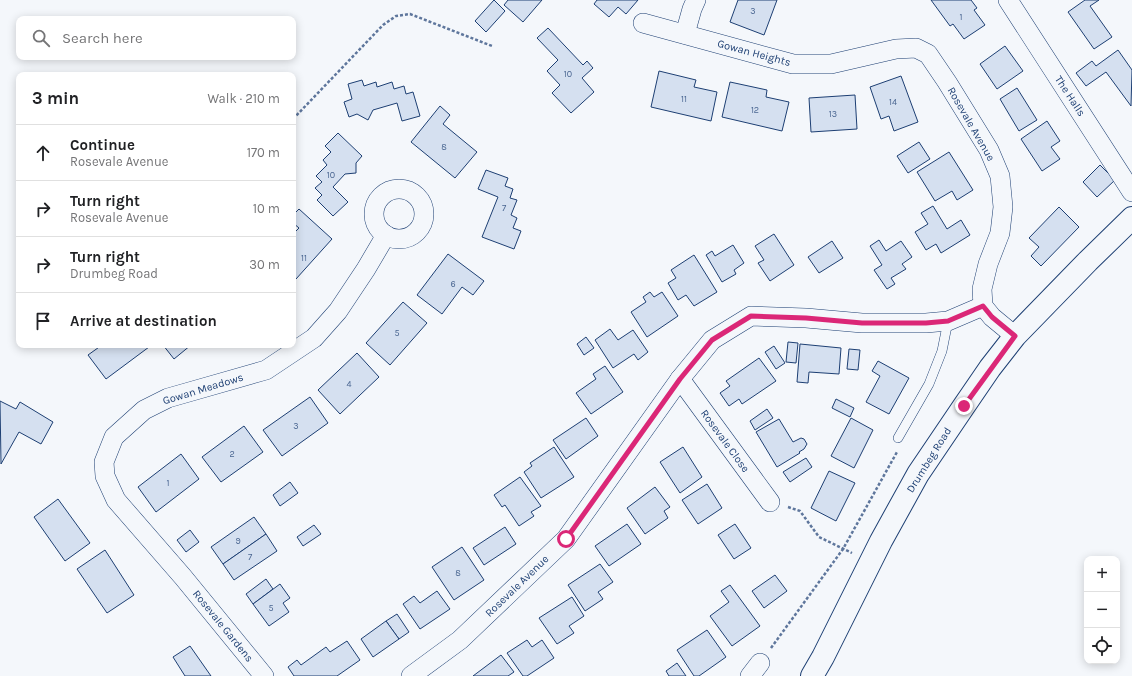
<!DOCTYPE html>
<html lang="en">
<head>
<meta charset="utf-8">
<style>
  :root { --surface:#fff; --page:#f6f6f6; --text:#202124; --muted:#757577; --line:#e0e0e0 }
  body { margin:0; font-family:Karla,sans-serif; background:var(--page); color:var(--text) }
  .controls { position:absolute; right:12px; bottom:12px; display:grid; overflow:hidden; border-radius:8px; box-shadow:0 2px 10px #0003 }
  .controls button { width:36px; height:36px; display:grid; place-items:center; padding:0; border:0; border-bottom:1px solid var(--line); background:var(--surface); color:var(--text); font:20px sans-serif }
  .stop { position:absolute; width:12px; height:12px; margin:-9px; border:3px solid #db2777; border-radius:50%; background:#fff }
  .stop.end { background:#db2777; border-color:#fff; box-shadow:0 1px 4px #0008 }
  .list { margin:0; padding:0; list-style:none }
  h2 { display:flex; justify-content:space-between; align-items:center; height:52px; margin:0; padding:0 16px; font-size:17px }
  h2 small { font-size:13px; font-weight:400; color:var(--muted) }
  .list li { display:grid; grid-template-columns:26px 1fr auto; gap:12px; align-items:center; box-sizing:border-box; height:56px; padding:0 16px; border-top:1px solid var(--line) }
  .list b { display:block; font-size:15px; white-space:nowrap }
  .list p { margin:0; font-size:13px; white-space:nowrap; color:var(--muted) }
  .list em { font-size:13px; font-style:normal; color:var(--muted) }
  .icon { flex:none; width:22px; height:22px; fill:none; stroke:currentColor; stroke-width:2; stroke-linecap:round; stroke-linejoin:round }
  .map { position:relative; flex:none; width:1132px; height:676px; overflow:hidden }
  .search { position:absolute; background:var(--surface); box-shadow:0 2px 10px #0003; left:16px; top:16px; width:280px; height:44px; display:flex; align-items:center; gap:10px; box-sizing:border-box; padding:0 14px; border-radius:8px; color:var(--muted); font-size:15px }
  .panel { position:absolute; background:var(--surface); box-shadow:0 2px 10px #0003; left:16px; top:72px; width:280px; height:276px; border-radius:8px }
  .map>svg:first-child { display:block }
</style>
</head>
<body>
<div class="map">
<svg width="1132" height="676" viewBox="0 0 1132 676">
  <rect width="100%" height="100%" fill="#f4f7fb"/>
  <g fill="#d5e0f0" stroke="#1d3f73">
    <path d="M494,0l11,11 -19,21 -11,-11z"/>
    <path d="M508,0h34l-19,22 -19,-17z"/>
    <path d="M597,0h41l-12,14 -8,-7 -9,10 -15,-13z"/>
    <path d="M738,0h39l-13,35 -34,-13z"/>
    <path d="M931,0h40l6,8 -3,2 11,15 -21,14 -11,-15 -3,2z"/>
    <path d="M1085,0h14l-9,6 22,31 -18,12 -26,-37z"/>
    <path d="M548,28l35,37 4,-4 6,7 -11,10 12,14 -23,21 -19,-20 8,-8 -13,-14 11,-11 -21,-22z"/>
    <path d="M1005,46l18,25 -26,18 -17,-25z"/>
    <path d="M1118,50l14,20 -1,36 -25,-34 -20,14 -10,-13 16,-12 4,5z"/>
    <path d="M659,71l37,9 -2,7 23,5 -6,29 -60,-14z"/>
    <path d="M901,76l17,46 -24,9 -5,-15 -8,3 -11,-32z"/>
    <path d="M362,80l2,6 12,-4 1,5 15,-5 2,7 10,-3 2,8 7,-2 7,24 -18,5 -5,-18 -24,7 -5,10 -11,-6 -8,3 -5,-15 8,-3 -4,-15z"/>
    <path d="M730,82l37,8 -1,7 23,5 -7,29 -60,-14z"/>
    <path d="M1017,88l20,32 -18,11 -19,-32z"/>
    <path d="M855,95l2,34 -46,3 -2,-34z"/>
    <path d="M440,106l10,9 -7,9 34,28 -22,26 -44,-36z"/>
    <path d="M1047,121l13,20 -9,6 9,12 -18,12 -21,-32z"/>
    <path d="M338,133l24,23 -6,7v10l-11,1 -12,13 15,15 -15,14 -16,-16 5,-5 -7,-7 7,-6 -6,-6 11,-11 -4,-5 8,-8 -6,-6z"/>
    <path d="M919,142l11,17 -22,14 -11,-17z"/>
    <path d="M949,152l24,38 -16,10 -5,-9 -17,10 -18,-29z"/>
    <path d="M1100,165l15,15 -18,17 -14,-15z"/>
    <path d="M486,170l22,8 -3,8 8,3 -3,9 7,2 -6,15 6,3 -4,10 8,3 -7,18 -32,-12 16,-40 -20,-8z"/>
    <path d="M933,206l14,23 14,-9 9,15 -29,18 -5,-9 -10,6 -11,-18 13,-8 -7,-11z"/>
    <path d="M1059,207l20,20 -38,39 -10,-10 8,-9 -10,-9z"/>
    <path d="M299,209l33,30 -36,40 -3,-2v-43l6,-6 -6,-5v-8z"/>
    <path d="M774,234l20,31 -24,16 -12,-18 6,-3 -9,-14z"/>
    <path d="M879,240l7,11 15,-10 11,16 -10,7 4,5 -15,9 4,6 -8,5 -13,-19 8,-5 -12,-19z"/>
    <path d="M832,241l11,17 -24,15 -11,-16z"/>
    <path d="M733,245l11,18 -10,7 2,4 -14,8 -16,-27 6,-4 3,5z"/>
    <path d="M448,254l36,27 -11,14 -11,-8 -20,27 -25,-19z"/>
    <path d="M694,255l23,37 -23,14 -8,-11 -8,5 -10,-17 8,-5 -5,-8z"/>
    <path d="M650,292l4,5 8,-5 16,24 -31,21 -16,-25 15,-10 -3,-5z"/>
    <path d="M403,302l24,21 -37,42 -24,-22z"/>
    <path d="M610,329l8,11 15,-10 15,22 -10,8 -4,-6 -21,14 -18,-28z"/>
    <path d="M586,337l8,11 -10,7 -7,-11z"/>
    <path d="M788,342l10,1 -2,20 -10,-1z"/>
    <path d="M800,344l41,4 -2,26 -30,-2 -1,11 -11,-1z"/>
    <path d="M102,345h45l2,2 -43,32 -18,-24z"/>
    <path d="M163,345h28l-17,14z"/>
    <path d="M774,346l11,17 -9,6 -11,-17z"/>
    <path d="M849,349l11,1 -2,20 -11,-1z"/>
    <path d="M357,353l22,24 -39,37 -22,-24z"/>
    <path d="M759,358l17,23 -34,23 -3,-5 -10,7 -9,-13 10,-7 -4,-5z"/>
    <path d="M878,361l31,17 -20,36 -23,-12 14,-26 -8,-5z"/>
    <path d="M605,366l18,26 -32,22 -15,-21 20,-14 -3,-5z"/>
    <path d="M310,397l18,26 -46,33 -19,-26z"/>
    <path d="M836,399l18,9 -4,9 -18,-9z"/>
    <path d="M0,401l16,8 4,-7 33,20 -12,22 -22,-12 -18,32z"/>
    <path d="M767,409l6,9 -18,12 -5,-9z"/>
    <path d="M586,418l12,18 -32,23 -13,-19z"/>
    <path d="M851,418l22,12 -19,38 -23,-12z"/>
    <path d="M779,419l14,23 8,-4 3,1 3,5 -3,5 -5,3 1,1 -23,14 -21,-35z"/>
    <path d="M244,426l19,26 -42,30 -19,-25z"/>
    <path d="M554,447l20,30 -33,21 -17,-26 8,-6 -2,-3z"/>
    <path d="M683,447l19,30 -22,16 -20,-31z"/>
    <path d="M181,454l18,25 -43,33 -18,-25z"/>
    <path d="M806,458l6,9 -22,15 -7,-10z"/>
    <path d="M829,471l26,12 -19,38 -25,-13z"/>
    <path d="M520,477l21,29 -10,6 3,4 -15,10 -14,-21 -3,2 -8,-12z"/>
    <path d="M290,482l8,11 -18,13 -7,-11z"/>
    <path d="M707,484l15,24 -24,16 -16,-24z"/>
    <path d="M655,487l15,20 -6,4 4,7 -23,16 -18,-26z"/>
    <path d="M58,499l32,44 -25,18 -31,-44z"/>
    <path d="M254,517l12,17 -43,30 -12,-17z"/>
    <path d="M627,524l14,20 -32,22 -14,-20z"/>
    <path d="M735,524l16,24 -17,11 -16,-24z"/>
    <path d="M314,525l7,9 -18,12 -6,-9z"/>
    <path d="M505,527l11,17 -32,21 -11,-17z"/>
    <path d="M190,530l9,12 -13,10 -9,-12z"/>
    <path d="M266,534l11,17 -43,29 -11,-16z"/>
    <path d="M462,547l22,33 -30,20 -22,-33z"/>
    <path d="M105,550l29,45 -27,18 -30,-44z"/>
    <path d="M600,564l13,18 -15,10 5,7 -18,12 -17,-26z"/>
    <path d="M775,575l12,16 -23,17 -12,-17z"/>
    <path d="M266,579l7,10 -20,15 -7,-10z"/>
    <path d="M280,584l10,14 -7,5 6,9 -20,14 -16,-22z"/>
    <path d="M730,585l30,41 -28,20 -22,-30 19,-14 -8,-11z"/>
    <path d="M437,591l13,18 -30,20 -17,-25 11,-8 6,7z"/>
    <path d="M572,597l12,19 -15,10 5,7 -17,11 -18,-26z"/>
    <path d="M397,614l12,18 -10,7 -13,-18z"/>
    <path d="M386,621l13,18 -26,18 -12,-18z"/>
    <path d="M707,630l19,27 -27,19h-5l-17,-26z"/>
    <path d="M527,640l5,7 10,-7 12,18 -27,18h-4l-16,-23z"/>
    <path d="M347,641l13,19 -23,16h-43l-6,-9 9,-7 4,5 25,-18 4,5z"/>
    <path d="M190,646l21,30h-26l-12,-19z"/>
    <path d="M501,655l13,17 -6,4h-35z"/>
    <path d="M677,663l9,13h-17l-3,-5z"/>
  </g>
  <g fill="none" stroke-linecap="round" stroke-linejoin="round">
    <defs>
      <path id="service" d="M898,438l31,-54 13,-33 6,-30"/>
      <g id="minor">
        <path d="M1008,0l124,192"/>
        <path d="M643,23l150,41h38l65,-15 20,-1 12,6 19,28 42,68 11,26 3,31 -3,26 -12,31 -6,25 1,17 9,11 23,19"/>
        <path d="M685,34l7,-25 4,-9"/>
        <circle cx="399" cy="214" r="25"/>
        <path d="M680,379l90,123"/>
        <path d="M264,676l-81,-99 -67,-77 -11,-24 -1,-14 10,-25 30,-27 24,-12 98,-28 48,-32 24,-27 28,-42 20,-34"/>
        <path d="M411,676l49,-36 106,-101 114,-160 32,-39 39,-24 55,2 56,5h64l22,-2 35,-15"/>
        <path d="M750,676l10,-13"/>
      </g>
      <path id="tertiary" d="M812,676l11,-19 58,-116 37,-67 46,-68 26,-38 25,-32 73,-75 44,-43"/>
    </defs>
    <use href="#service" stroke="#1d3f73" stroke-width="10"/>
    <use href="#minor" stroke="#1d3f73" stroke-width="20"/>
    <use href="#tertiary" stroke="#1d3f73" stroke-width="24"/>
    <g stroke="#5e769c" stroke-width="2.5" stroke-dasharray="3 2" stroke-linecap="butt">
      <path d="M293,119l90,-94 13,-9 14,-2 82,32"/>
      <path d="M788,507l12,4 19,26 33,16"/>
      <path d="M771,648l72,-99 54,-97"/>
    </g>
    <use href="#service" stroke="#f4f7fb" stroke-width="9"/>
    <use href="#minor" stroke="#f4f7fb" stroke-width="19"/>
    <use href="#tertiary" stroke="#f4f7fb" stroke-width="22"/>
  </g>
  <g fill="none" stroke-linecap="round" stroke-linejoin="round">
    <path stroke="#db2777" stroke-width="5" d="M566,539l114,-160 32,-39 39,-24 55,2 56,5h64l22,-2 35,-15 9,11 23,19 -51,70"/>
  </g>
  <g text-anchor="middle" dominant-baseline="central" stroke-width="3" stroke-linejoin="round" paint-order="stroke">
    <g font-size="9" fill="#4b6792">
      <text x="753" y="11">3</text>
      <text x="961" y="17">1</text>
      <text x="568" y="74">10</text>
      <text x="684" y="99">11</text>
      <text x="893" y="102">14</text>
      <text x="755" y="110">12</text>
      <text x="833" y="114">13</text>
      <text x="444" y="147">8</text>
      <text x="331" y="175">10</text>
      <text x="504" y="208">7</text>
      <text x="304" y="258">11</text>
      <text x="453" y="284">6</text>
      <text x="397" y="333">5</text>
      <text x="349" y="384">4</text>
      <text x="296" y="426">3</text>
      <text x="232" y="454">2</text>
      <text x="168" y="483">1</text>
      <text x="238" y="541">9</text>
      <text x="250" y="557">7</text>
      <text x="458" y="573">8</text>
      <text x="271" y="608">5</text>
    </g>
    <g font-size="11" fill="#1d3f73" stroke="#f4f7fb">
      <text transform="translate(754 53) rotate(15)">Gowan Heights</text>
      <text transform="translate(1070 96) rotate(57)">The Halls</text>
      <text transform="translate(971 124) rotate(60)">Rosevale Avenue</text>
      <text transform="translate(203 389) rotate(-17)">Gowan Meadows</text>
      <text transform="translate(725 441) rotate(54)">Rosevale Close</text>
      <text transform="translate(929 460) rotate(-58)">Drumbeg Road</text>
      <text transform="translate(517 586) rotate(-44)">Rosevale Avenue</text>
      <text transform="translate(223 626) rotate(51)">Rosevale Gardens</text>
    </g>
  </g>
</svg>
<div class="controls">
<button>+</button>
<button>−</button>
<button><svg class="icon" aria-label="locate" viewBox="0 0 24 24"><circle cx="12" cy="12" r="6"/><path d="M12 2v4M12 18v4M2 12h4M18 12h4"/></svg></button>
</div>
<div class="stop" style="left:566px;top:539px"></div>
<div class="stop end" style="left:964px;top:406px"></div>
<div class="search"><svg class="icon" aria-label="search" viewBox="0 0 24 24"><circle cx="10" cy="10" r="6"/><path d="M15 15l6 6"/></svg>Search here</div>
<section class="panel">
<h2>3 min<small>Walk · 210 m</small></h2>
<ul class="list">
<li><svg class="icon" aria-label="ahead" viewBox="0 0 24 24"><path d="M12 20V5M6 11l6-6 6 6"/></svg><div><b>Continue</b><p>Rosevale Avenue</p></div><em>170 m</em></li>
<li><svg class="icon" aria-label="right" viewBox="0 0 24 24"><path d="M7 20v-9h11M14 6l5 5-5 5"/></svg><div><b>Turn right</b><p>Rosevale Avenue</p></div><em>10 m</em></li>
<li><svg class="icon" aria-label="right" viewBox="0 0 24 24"><path d="M7 20v-9h11M14 6l5 5-5 5"/></svg><div><b>Turn right</b><p>Drumbeg Road</p></div><em>30 m</em></li>
<li><svg class="icon" aria-label="arrive" viewBox="0 0 24 24"><path d="M6 21V4h12l-3 4 3 4H6"/></svg><div><b>Arrive at destination</b></div></li>
</ul>
</section>
</div>
</body>
</html>
